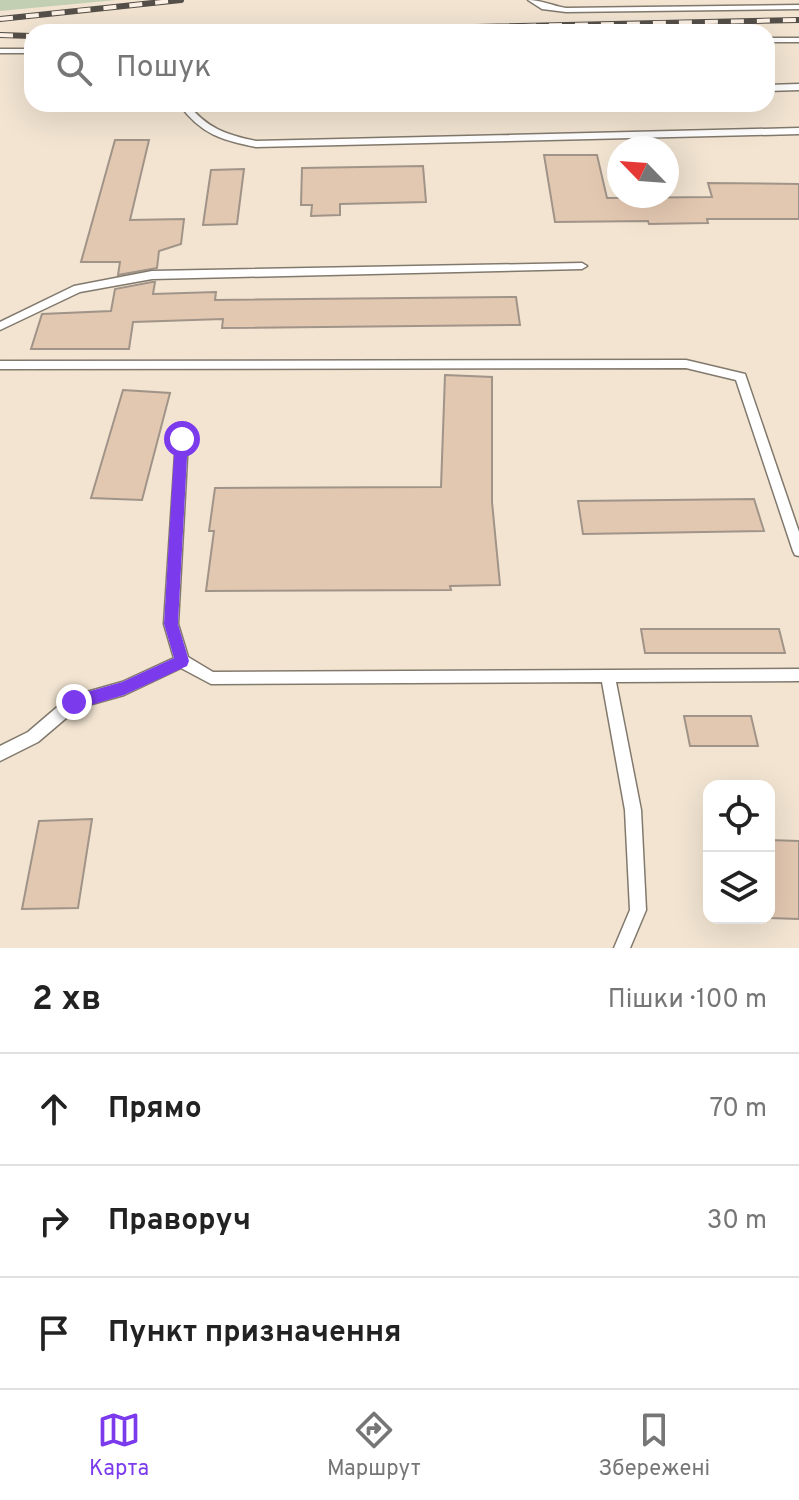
<!DOCTYPE html>
<html lang="uk">
<head>
<meta charset="utf-8">
<style>
  :root { --surface:#fff; --page:#f6f6f6; --text:#222; --muted:#767676; --line:#e0e0e0; --accent:#7c3aed }
  body { margin:0; font-family:Overpass,sans-serif; background:var(--page); color:var(--text) }
  .controls { position:absolute; right:24px; bottom:24px; display:grid; overflow:hidden; border-radius:16px; box-shadow:0 8px 32px #0002 }
  .controls button { width:72px; height:72px; display:grid; place-items:center; padding:0; border:0; border-bottom:2px solid var(--line); background:var(--surface); color:var(--text); font:40px sans-serif }
  .compass { position:absolute; left:607px; top:136px; width:72px; height:72px; border-radius:50%; background:var(--surface); box-shadow:0 8px 32px #0002; rotate:295deg }
  .stop { position:absolute; width:24px; height:24px; margin:-18px; border:6px solid #7c3aed; border-radius:50%; background:#fff }
  .stop.end { background:#7c3aed; border-color:#fff; box-shadow:0 2px 8px #0008 }
  .list { margin:0; padding:0; list-style:none }
  h2 { display:flex; justify-content:space-between; align-items:center; height:104px; margin:0; padding:0 32px; font-size:34px }
  h2 small { font-size:26px; font-weight:400; color:var(--muted) }
  .list li { display:grid; grid-template-columns:52px 1fr auto; gap:24px; align-items:center; box-sizing:border-box; height:112px; padding:0 32px; border-top:2px solid var(--line) }
  .list b { display:block; font-size:30px; white-space:nowrap }
  .list em { font-size:26px; font-style:normal; color:var(--muted) }
  .icon { flex:none; width:44px; height:44px; fill:none; stroke:currentColor; stroke-width:2; stroke-linecap:round; stroke-linejoin:round }
  .map { position:relative; flex:none; width:799px; height:948px; overflow:hidden }
  .search { position:absolute; background:var(--surface); box-shadow:0 8px 32px #0002; left:24px; right:24px; top:24px; height:88px; display:flex; align-items:center; gap:20px; box-sizing:border-box; padding:0 28px; border-radius:24px; color:var(--muted); font-size:30px }
  .sheet { height:440px; background:var(--surface) }
  nav { display:flex; justify-content:space-around; align-items:center; box-sizing:border-box; height:112px; border-top:2px solid var(--line); background:var(--surface); font-size:22px; color:var(--muted) }
  nav a { display:grid; justify-items:center; gap:4px }
  nav .on { color:var(--accent) }
  .map>svg:first-child { display:block }
</style>
</head>
<body>
<div class="map">
<svg width="799" height="948" viewBox="0 0 799 948">
  <rect width="100%" height="100%" fill="#fdf2e5"/>
  <path fill="#f2e4d1" fill-rule="evenodd" d="M0,0h799v948h-799zM32,32h735v72h-735zM619,148h48v48h-48zM709,786h60v132h-60z"/>
  <path fill="#c2cfb3" d="M0,0h116l-116,11z"/>
  <g fill="#e3c8b1" stroke="#a09489" stroke-width="2">
    <path d="M115,140h34l-19,80 54,-1 -3,25 -22,7 -2,17 -39,7 2,-13h-39z"/>
    <path d="M544,155h53l10,43 105,-1 -4,-14 91,1v35h-92l1,4 -59,1 -1,-3 -93,1z"/>
    <path d="M423,166l3,36 -86,2v11l-29,1 1,-11h-11l1,-37z"/>
    <path d="M244,169l-7,55 -34,1 8,-55z"/>
    <path d="M152,282h3l-2,12 63,-2 -1,8 301,-3 4,28 -298,3 1,-9 -90,3 -4,27h-98l11,-35 69,-3 4,-22z"/>
    <path d="M445,375l47,2v125l8,83 -50,1 1,4 -245,1 8,-60h-5l6,-43 226,-1z"/>
    <path d="M123,390l47,3 -28,107 -51,-2z"/>
    <path d="M754,499l10,32 -181,3 -5,-33z"/>
    <path d="M641,629h138l6,24h-140z"/>
    <path d="M684,716h67l7,30h-68z"/>
    <path d="M92,819l-14,89 -56,1 17,-88z"/>
    <path d="M769,840l30,1v78l-30,-1z"/>
  </g>
  <g fill="none" stroke-linecap="round" stroke-linejoin="round">
    <defs>
      <g id="lane">
        <path d="M528,0c13,0 25,6 38,8l233,-3v4l-233,3 -24,-3z"/>
        <rect x="767" y="38" width="32" height="4"/>
        <rect x="0" y="49" width="32" height="4"/>
        <path d="M799,84v6l-32,1v-6z"/>
        <path d="M179,104h9c18,24 39,31 68,37l543,-13v6l-543,13c-35,-7 -55,-13 -77,-43z"/>
        <path d="M582,263l5,3 -5,3 -430,10 -72,13 -80,38v-8l74,-36 78,-15z"/>
        <path d="M686,360l59,14 54,158v24l-4,-1 -2,-4 -57,-171 -50,-12 -686,1v-8z"/>
        <path d="M182,434l6,5 -10,185 10,33 25,15 586,-3v12l-183,1 25,128 5,100 -16,38h-16l16,-38 -5,-100 -23,-128 -391,2 -30,-16 -57,27 -46,13 -40,34 -38,19v-15l28,-14 41,-35 53,-15 52,-24 -10,-34 12,-185z"/>
      </g>
    </defs>
    <use href="#lane" stroke="#82796d" stroke-width="3"/>
    <use href="#lane" fill="#fff" fill-rule="evenodd"/>
    <defs>
      <g id="rail">
        <path d="M0,19l181,-19"/>
        <path d="M237,32l562,-12"/>
        <path d="M0,35l32,1"/>
      </g>
    </defs>
    <use href="#rail" stroke="#554f49" stroke-width="6"/>
    <use href="#rail" stroke="#fdf2e5" stroke-width="4" stroke-dasharray="13" stroke-linecap="butt"/>
  </g>
  <path fill="#7c3aed" d="M182,434l6,5 -10,185 11,37 -2,5 -63,29 -50,15 -5,-2v-11l53,-15 52,-24 -10,-34 11,-185z"/>
</svg>
<div class="controls">
<button><svg class="icon" aria-label="locate" viewBox="0 0 24 24"><circle cx="12" cy="12" r="6"/><path d="M12 2v4M12 18v4M2 12h4M18 12h4"/></svg></button>
<button><svg class="icon" aria-label="layers" viewBox="0 0 24 24"><path d="M12 4l9 5-9 5-9-5zM3 14l9 5 9-5"/></svg></button>
</div>
<svg class="compass" viewBox="-18 -18 36 36"><path d="M0-13l5 13h-10z" fill="#e53935"/><path d="M0 13l5-13h-10z" fill="#767676"/></svg>
<div class="stop" style="left:182px;top:439px"></div>
<div class="stop end" style="left:74px;top:702px"></div>
<div class="search"><svg class="icon" aria-label="search" viewBox="0 0 24 24"><circle cx="10" cy="10" r="6"/><path d="M15 15l6 6"/></svg>Пошук</div>
</div>
<section class="sheet">
<h2>2 хв<small>Пішки · 100 m</small></h2>
<ul class="list">
<li><svg class="icon" aria-label="ahead" viewBox="0 0 24 24"><path d="M12 20V5M6 11l6-6 6 6"/></svg><div><b>Прямо</b></div><em>70 m</em></li>
<li><svg class="icon" aria-label="right" viewBox="0 0 24 24"><path d="M7 20v-9h11M14 6l5 5-5 5"/></svg><div><b>Праворуч</b></div><em>30 m</em></li>
<li><svg class="icon" aria-label="arrive" viewBox="0 0 24 24"><path d="M6 21V4h12l-3 4 3 4H6"/></svg><div><b>Пункт призначення</b></div></li>
</ul>
</section>
<nav>
<a class="on"><svg class="icon" aria-label="map" viewBox="0 0 24 24"><path d="M3 6l6-2 6 2 6-2v14l-6 2-6-2-6 2zM9 4v14M15 6v14"/></svg>Карта</a>
<a><svg class="icon" aria-label="directions" viewBox="0 0 24 24"><path d="M12 3l9 9-9 9-9-9zM9 14v-3h6M13 9l2 2-2 2"/></svg>Маршрут</a>
<a><svg class="icon" aria-label="saved" viewBox="0 0 24 24"><path d="M7 4h10v16l-5-4-5 4z"/></svg>Збережені</a>
</nav>
</body>
</html>
